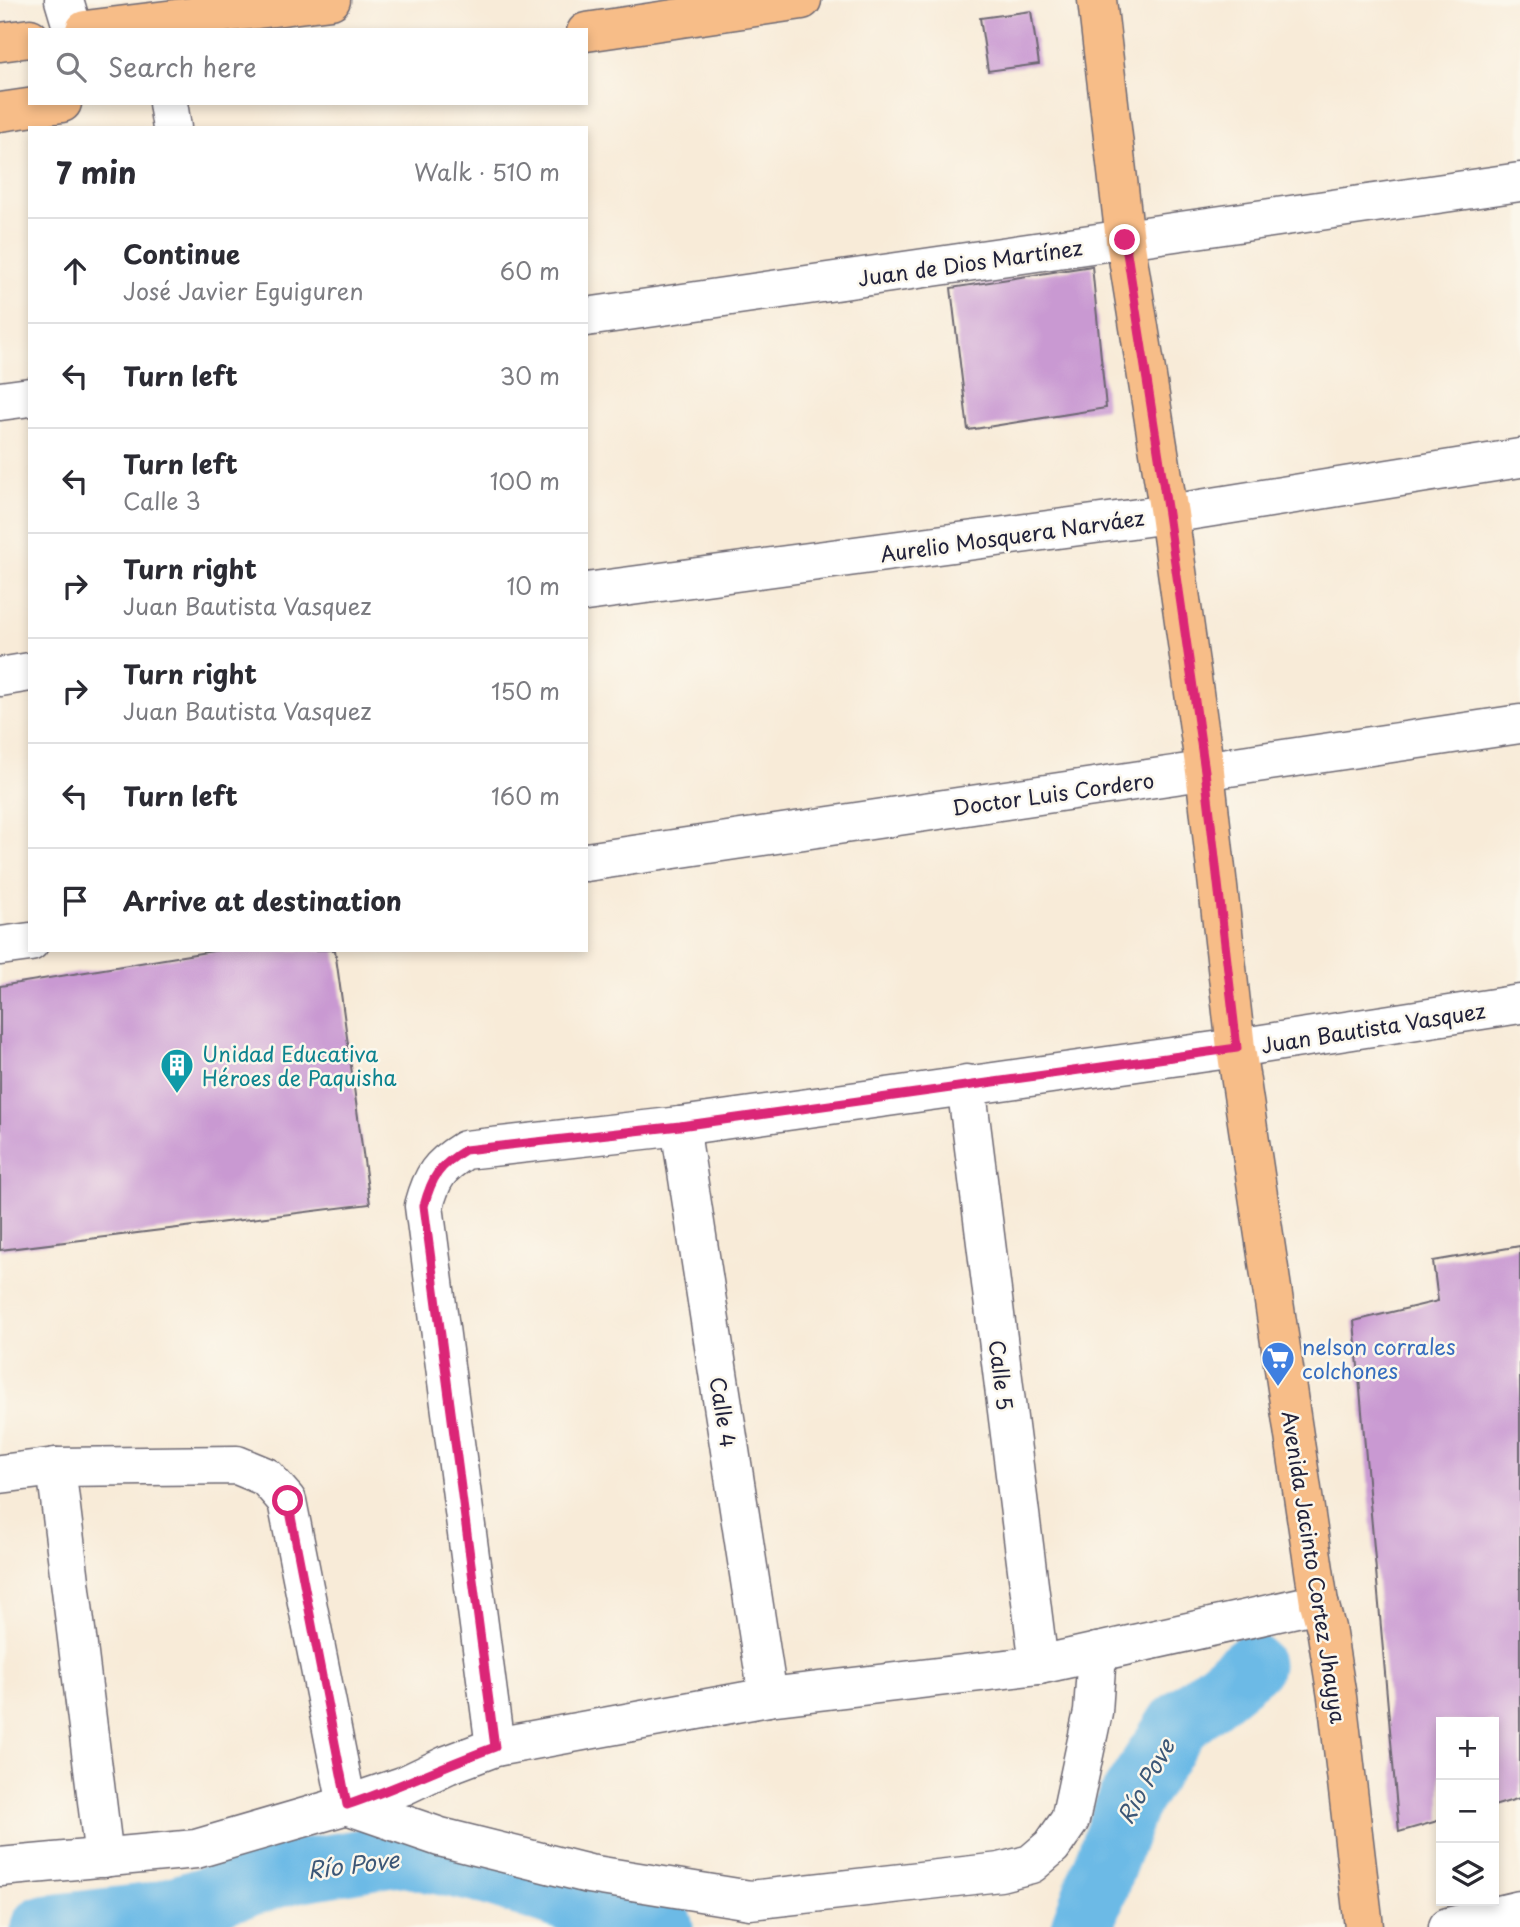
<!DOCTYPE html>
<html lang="en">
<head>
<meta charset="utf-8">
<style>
  :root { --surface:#fff; --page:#f2f2f3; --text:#2b2b33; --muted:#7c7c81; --line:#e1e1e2 }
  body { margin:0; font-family:"Playpen Sans",sans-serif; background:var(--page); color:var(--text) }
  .controls { position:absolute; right:21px; bottom:21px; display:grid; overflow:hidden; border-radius:0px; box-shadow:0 4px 10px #0003 }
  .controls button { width:63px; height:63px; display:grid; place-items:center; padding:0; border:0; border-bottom:2px solid var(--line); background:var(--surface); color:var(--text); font:35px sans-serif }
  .stop { position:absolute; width:21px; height:21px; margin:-16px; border:5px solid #db2777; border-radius:50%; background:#fff }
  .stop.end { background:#db2777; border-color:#fff; box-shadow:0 2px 7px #0008 }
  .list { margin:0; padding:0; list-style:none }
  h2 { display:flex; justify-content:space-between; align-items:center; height:91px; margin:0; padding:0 28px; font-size:30px }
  h2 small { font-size:23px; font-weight:400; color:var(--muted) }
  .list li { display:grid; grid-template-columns:46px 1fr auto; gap:21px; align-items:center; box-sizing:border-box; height:105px; padding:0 28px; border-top:2px solid var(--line) }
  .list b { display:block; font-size:26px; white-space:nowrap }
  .list p { margin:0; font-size:23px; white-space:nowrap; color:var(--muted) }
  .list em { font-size:23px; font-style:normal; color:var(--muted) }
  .icon { flex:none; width:38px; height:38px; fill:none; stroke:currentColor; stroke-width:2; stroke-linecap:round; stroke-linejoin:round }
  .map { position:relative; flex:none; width:1520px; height:1927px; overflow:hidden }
  .search { position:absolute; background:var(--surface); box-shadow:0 4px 10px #0003; left:28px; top:28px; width:560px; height:77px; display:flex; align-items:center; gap:18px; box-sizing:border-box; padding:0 24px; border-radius:0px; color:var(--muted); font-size:26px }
  .panel { position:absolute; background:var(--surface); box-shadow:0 4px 10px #0003; left:28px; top:126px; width:560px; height:826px; border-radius:0px }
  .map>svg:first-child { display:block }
</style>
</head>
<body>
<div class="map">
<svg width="1520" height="1927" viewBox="0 0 1520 1927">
  <rect width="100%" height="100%" fill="#fbf7ec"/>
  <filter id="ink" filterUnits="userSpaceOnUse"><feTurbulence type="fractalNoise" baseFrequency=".0143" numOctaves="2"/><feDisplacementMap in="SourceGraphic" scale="14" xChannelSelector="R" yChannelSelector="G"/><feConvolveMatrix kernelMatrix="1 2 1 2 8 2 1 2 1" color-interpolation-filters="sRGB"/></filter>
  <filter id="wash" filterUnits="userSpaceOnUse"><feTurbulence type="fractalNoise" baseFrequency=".00686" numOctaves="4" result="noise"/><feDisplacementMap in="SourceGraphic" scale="28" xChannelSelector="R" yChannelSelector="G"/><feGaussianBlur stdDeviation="1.57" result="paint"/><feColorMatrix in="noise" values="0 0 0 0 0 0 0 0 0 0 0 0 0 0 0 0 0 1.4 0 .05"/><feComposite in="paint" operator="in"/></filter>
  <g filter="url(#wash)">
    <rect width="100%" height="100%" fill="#f8ebd8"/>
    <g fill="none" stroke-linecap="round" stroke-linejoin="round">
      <g stroke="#6cbae6" stroke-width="63">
        <path d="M42,1927l111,-13 138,-42 107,-18 90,20 86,28 88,25"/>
        <path d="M1082,1927l45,-123 50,-79 74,-60"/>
      </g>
    </g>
    <g id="blocks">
      <g fill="#c999d2">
        <path d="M1031,11l8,53 -51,7 -8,-53z"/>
        <path d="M1092,266l14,142 -138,22 -17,-142z"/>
        <path d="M219,950h116l35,254 -370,46v-264z"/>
        <path d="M1520,1246v552l-26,8v-84h-53v98l-42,12 -45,-511 84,-20 -5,-40z"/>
      </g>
    </g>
  </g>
  <g filter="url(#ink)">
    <use href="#blocks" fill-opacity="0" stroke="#6d6872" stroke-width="2"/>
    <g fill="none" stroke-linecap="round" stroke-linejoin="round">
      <defs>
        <g id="minor">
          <path d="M64,0l9,30"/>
          <path d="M168,103l4,25"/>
          <path d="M586,317l934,-135"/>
          <path d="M0,401l30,-4"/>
          <path d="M586,592l583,-78 351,-56"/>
          <path d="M0,677l30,-5"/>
          <path d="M586,862l934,-138"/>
          <path d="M0,946l30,-4"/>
          <path d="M966,1084l73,581"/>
          <path d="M680,1126l88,571"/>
          <path d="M56,1467l48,391"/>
          <path d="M0,1474l56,-7 181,-2 29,12 21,24 60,304 93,32 149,37 161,26 250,-28 31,-8 21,-18 18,-26 23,-108 4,-60"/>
          <path d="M495,1747l-71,-541c8,-30 15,-40 41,-56l215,-24 556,-78 284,-44"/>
          <path d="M0,1867l196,-18 151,-44 56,-19 44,-21 48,-18 273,-50 271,-32 280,-62"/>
          <path d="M1448,1927l72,-17"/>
        </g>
        <g id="major">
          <path d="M1097,0l28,240 44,274 36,257 31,277 83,555 7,25 11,69 27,230"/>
          <path d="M85,30l246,-30"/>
          <path d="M586,32l216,-32"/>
          <path d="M0,42l30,-4"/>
          <path d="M0,112l62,-9"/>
        </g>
      </defs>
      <use href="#minor" stroke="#6d6872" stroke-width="41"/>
      <use href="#major" stroke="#6d6872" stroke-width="41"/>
      <use href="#minor" stroke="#fff" stroke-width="38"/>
      <use href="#major" stroke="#f7bd88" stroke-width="38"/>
    </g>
  </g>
  <g fill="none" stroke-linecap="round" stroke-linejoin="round" filter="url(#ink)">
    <path stroke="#db2777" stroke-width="9" d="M288,1501l59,304c50,-17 98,-40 148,-58l-71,-541c8,-30 15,-40 41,-56l215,-24 557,-78 -32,-277 -37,-257 -43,-274"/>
  </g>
  <defs>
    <symbol id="building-pin" viewBox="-11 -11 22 30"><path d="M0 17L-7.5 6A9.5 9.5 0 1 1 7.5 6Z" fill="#0f9aa8" stroke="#fbf7ec"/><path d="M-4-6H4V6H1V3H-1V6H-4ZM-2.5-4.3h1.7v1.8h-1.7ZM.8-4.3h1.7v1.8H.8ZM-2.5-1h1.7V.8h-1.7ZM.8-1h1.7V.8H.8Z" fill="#fff"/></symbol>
    <symbol id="supermarket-pin" viewBox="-11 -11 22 30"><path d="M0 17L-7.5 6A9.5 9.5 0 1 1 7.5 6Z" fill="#3f7fe0" stroke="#fbf7ec"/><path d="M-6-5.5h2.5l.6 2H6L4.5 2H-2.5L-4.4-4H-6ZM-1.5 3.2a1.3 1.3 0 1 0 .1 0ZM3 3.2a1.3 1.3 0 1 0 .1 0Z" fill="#fff"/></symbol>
  </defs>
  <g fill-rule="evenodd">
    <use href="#building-pin" x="158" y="1046" width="38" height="52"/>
    <use href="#supermarket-pin" x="1259" y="1339" width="38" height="52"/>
  </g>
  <g text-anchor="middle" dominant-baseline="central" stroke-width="5" stroke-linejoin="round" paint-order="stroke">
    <g font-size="21" fill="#22223b" stroke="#fbf7ec">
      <text transform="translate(970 262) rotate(-8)">Juan de Dios Martínez</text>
      <text transform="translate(1012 535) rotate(-8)">Aurelio Mosquera Narváez</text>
      <text transform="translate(1053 793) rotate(-8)">Doctor Luis Cordero</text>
      <text transform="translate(1373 1027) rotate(-9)">Juan Bautista Vasquez</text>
      <text transform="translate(1002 1375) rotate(83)">Calle 5</text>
      <text transform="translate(724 1412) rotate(81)">Calle 4</text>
      <text transform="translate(1315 1567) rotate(81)">Avenida Jacinto Cortez Jhayya</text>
    </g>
    <g font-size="21" fill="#0d838f" stroke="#fbf7ec" text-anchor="start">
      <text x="202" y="1053">Unidad Educativa<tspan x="202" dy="24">Héroes de Paquisha</tspan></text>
    </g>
    <g font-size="21" fill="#366cbe" stroke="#fbf7ec" text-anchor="start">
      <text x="1302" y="1346">nelson corrales<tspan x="1302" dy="24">colchones</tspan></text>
    </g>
    <g font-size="23" font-style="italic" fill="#3c5777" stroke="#fbf7ec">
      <text transform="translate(1145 1781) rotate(-61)">Río Pove</text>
      <text transform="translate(353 1864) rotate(-7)">Río Pove</text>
    </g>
  </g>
</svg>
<div class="controls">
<button>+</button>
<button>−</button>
<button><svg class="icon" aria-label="layers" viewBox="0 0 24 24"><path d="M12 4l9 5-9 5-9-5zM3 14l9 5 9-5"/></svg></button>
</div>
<div class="stop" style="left:288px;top:1501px"></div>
<div class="stop end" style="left:1125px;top:240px"></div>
<div class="search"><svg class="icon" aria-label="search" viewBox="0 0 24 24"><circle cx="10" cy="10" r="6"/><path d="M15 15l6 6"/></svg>Search here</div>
<section class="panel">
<h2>7 min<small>Walk · 510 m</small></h2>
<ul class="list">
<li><svg class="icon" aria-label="ahead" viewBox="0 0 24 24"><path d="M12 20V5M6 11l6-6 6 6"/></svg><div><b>Continue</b><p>José Javier Eguiguren</p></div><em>60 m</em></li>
<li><svg class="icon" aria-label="left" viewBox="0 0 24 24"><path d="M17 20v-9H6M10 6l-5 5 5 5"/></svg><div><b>Turn left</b></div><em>30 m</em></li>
<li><svg class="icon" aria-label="left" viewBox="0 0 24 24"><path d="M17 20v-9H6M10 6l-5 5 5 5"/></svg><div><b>Turn left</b><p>Calle 3</p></div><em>100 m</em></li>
<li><svg class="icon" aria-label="right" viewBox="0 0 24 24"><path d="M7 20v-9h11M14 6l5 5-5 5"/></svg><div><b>Turn right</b><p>Juan Bautista Vasquez</p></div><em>10 m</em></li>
<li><svg class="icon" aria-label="right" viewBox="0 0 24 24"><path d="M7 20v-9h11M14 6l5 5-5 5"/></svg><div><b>Turn right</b><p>Juan Bautista Vasquez</p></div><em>150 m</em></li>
<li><svg class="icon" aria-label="left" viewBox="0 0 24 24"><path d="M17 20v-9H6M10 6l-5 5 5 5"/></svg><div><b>Turn left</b></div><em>160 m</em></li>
<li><svg class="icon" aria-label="arrive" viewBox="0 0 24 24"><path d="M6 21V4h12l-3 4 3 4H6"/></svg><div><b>Arrive at destination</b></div></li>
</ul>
</section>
</div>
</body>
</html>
